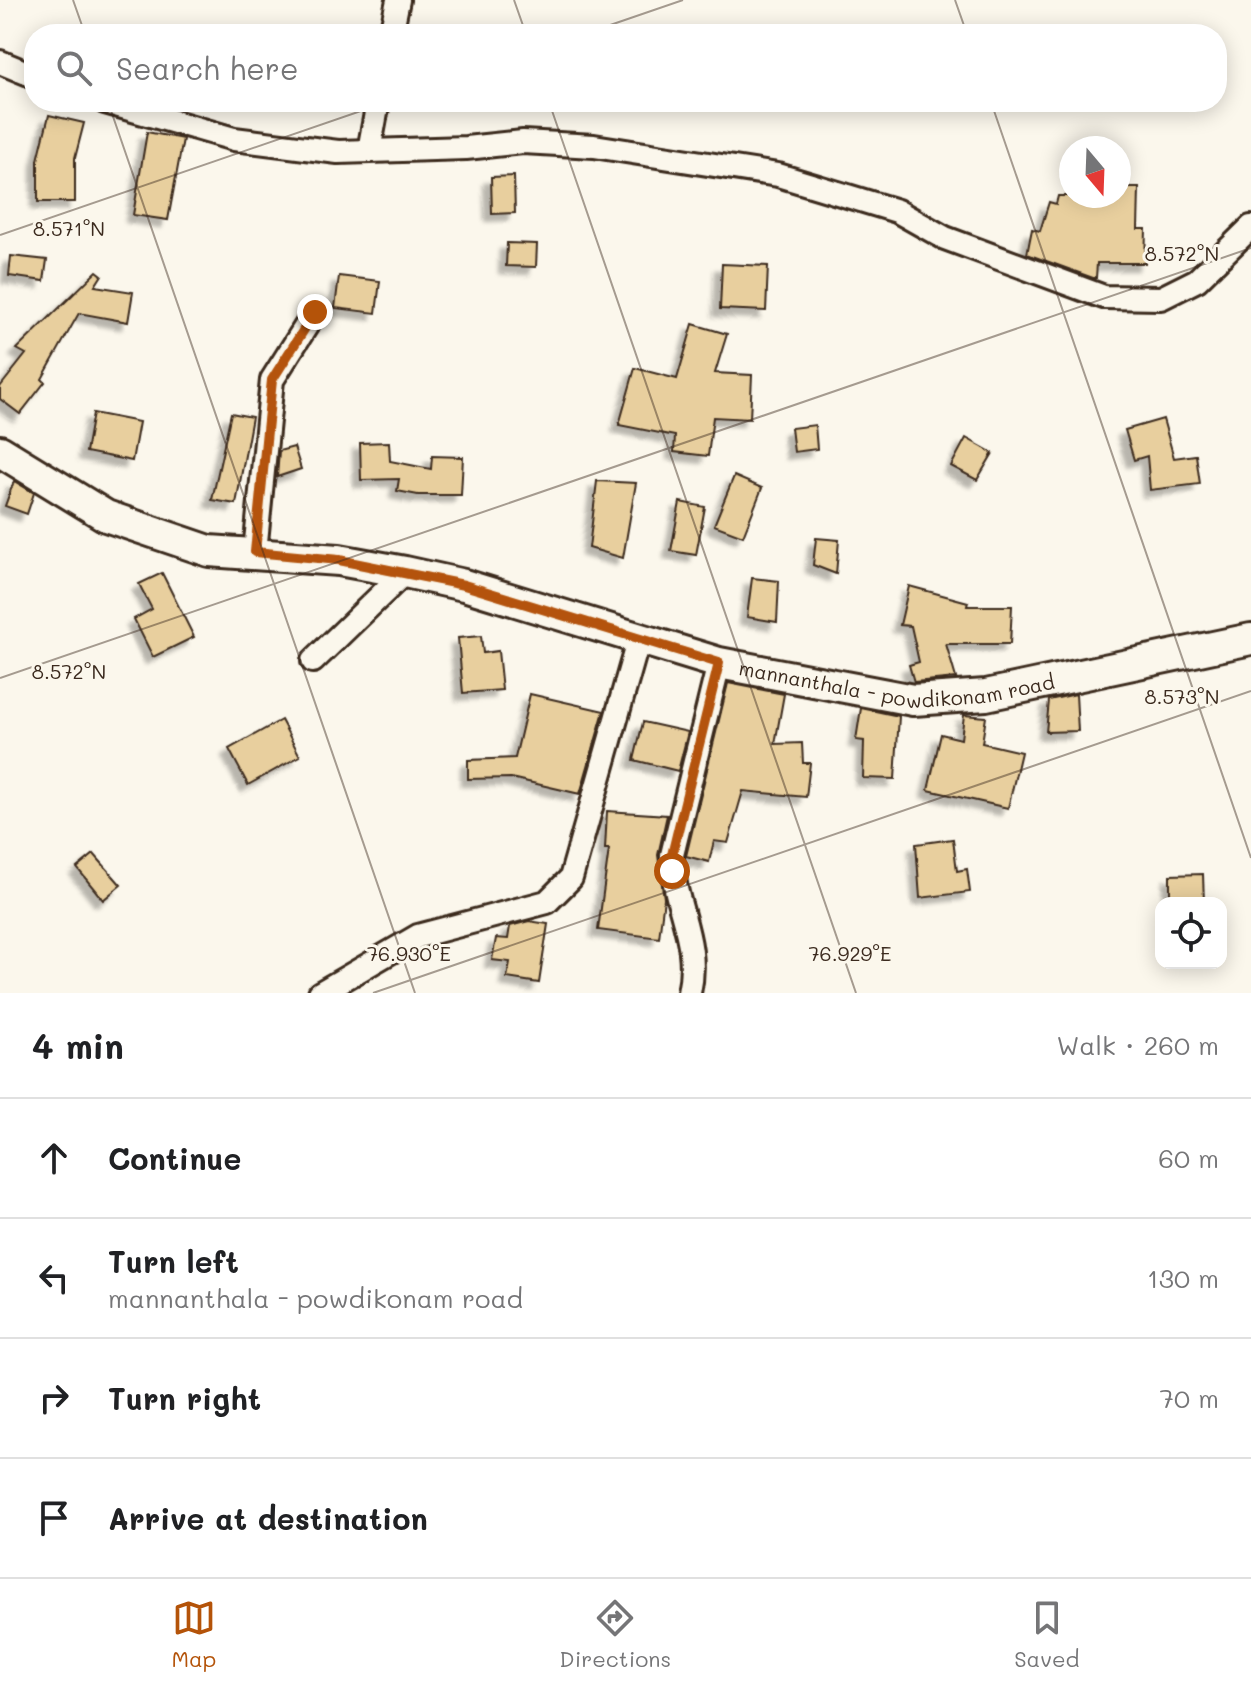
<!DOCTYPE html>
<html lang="en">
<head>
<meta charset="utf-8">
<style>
  :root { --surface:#fff; --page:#f2f2f2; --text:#202124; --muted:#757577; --line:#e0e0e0; --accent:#b45309 }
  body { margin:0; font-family:Mali,sans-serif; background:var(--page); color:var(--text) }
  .controls { position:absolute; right:24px; bottom:24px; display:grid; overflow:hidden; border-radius:16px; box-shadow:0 4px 20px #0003 }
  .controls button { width:72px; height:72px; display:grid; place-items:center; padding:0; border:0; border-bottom:2px solid var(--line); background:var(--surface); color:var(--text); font:40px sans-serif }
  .compass { position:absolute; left:1059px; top:136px; width:72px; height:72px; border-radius:50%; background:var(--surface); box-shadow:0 4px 20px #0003; rotate:161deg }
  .stop { position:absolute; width:24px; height:24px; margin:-18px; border:6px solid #b45309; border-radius:50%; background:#fff }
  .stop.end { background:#b45309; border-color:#fff; box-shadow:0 2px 8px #0008 }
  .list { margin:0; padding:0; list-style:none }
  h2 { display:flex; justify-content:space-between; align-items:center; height:104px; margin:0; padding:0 32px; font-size:34px }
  h2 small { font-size:26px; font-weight:400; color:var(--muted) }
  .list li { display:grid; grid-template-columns:52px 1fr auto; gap:24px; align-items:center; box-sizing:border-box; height:120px; padding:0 32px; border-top:2px solid var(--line) }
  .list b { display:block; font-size:30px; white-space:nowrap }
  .list p { margin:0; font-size:26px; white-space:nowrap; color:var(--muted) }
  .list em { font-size:26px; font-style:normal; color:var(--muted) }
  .icon { flex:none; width:44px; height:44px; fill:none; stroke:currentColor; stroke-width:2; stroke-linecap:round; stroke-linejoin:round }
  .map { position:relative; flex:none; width:1251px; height:993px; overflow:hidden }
  .search { position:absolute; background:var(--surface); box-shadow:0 4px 20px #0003; left:24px; right:24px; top:24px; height:88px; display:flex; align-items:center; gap:20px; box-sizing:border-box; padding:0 28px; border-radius:32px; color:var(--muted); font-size:30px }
  .sheet { height:584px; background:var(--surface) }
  nav { display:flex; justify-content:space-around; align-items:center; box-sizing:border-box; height:112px; border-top:2px solid var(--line); background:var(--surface); font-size:22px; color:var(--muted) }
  nav a { display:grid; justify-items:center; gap:4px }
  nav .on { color:var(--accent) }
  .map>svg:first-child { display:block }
</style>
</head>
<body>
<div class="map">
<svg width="1251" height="993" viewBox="0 0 1251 993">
  <defs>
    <filter id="shadow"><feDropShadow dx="-7" dy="7" stdDeviation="2" flood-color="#0004"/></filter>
  </defs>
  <rect width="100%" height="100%" fill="#fbf7ec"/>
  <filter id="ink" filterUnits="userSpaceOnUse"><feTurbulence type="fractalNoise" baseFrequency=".0125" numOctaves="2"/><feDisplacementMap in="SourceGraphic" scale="16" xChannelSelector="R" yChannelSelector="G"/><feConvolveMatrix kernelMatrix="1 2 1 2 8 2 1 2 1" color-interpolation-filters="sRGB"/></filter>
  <g filter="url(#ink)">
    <g fill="#e8cf9e" stroke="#3b2a1e" stroke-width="2" filter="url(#shadow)">
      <path d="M49,115l35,8 -9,35v44h-37v-42z"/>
      <path d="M147,132l36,7 -15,81 -35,-5z"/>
      <path d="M514,176l1,37 -23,1 -1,-37z"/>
      <path d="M1119,188h20l-1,41h8l-1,34h-48l-1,15h-3l-66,-24 5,-25 8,2 9,-29 7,2 2,-8h61z"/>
      <path d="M507,243l30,1 -1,23 -30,-1z"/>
      <path d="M11,256l36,4 -3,21 -35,-5z"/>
      <path d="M722,264l46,2 -2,45 -46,-2z"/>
      <path d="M97,271l5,4 -7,11 38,6 -5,30 -49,-9 -37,66 3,3 -25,32 -20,-15v-12l26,-33 -9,-5z"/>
      <path d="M339,276l41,5 -4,32 -41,-5z"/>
      <path d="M693,324l34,10 -12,39 37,2 -2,44 -37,-2 -5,39 -34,-4 1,-16 -56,-11 16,-57 42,11z"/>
      <path d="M93,413l46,9 -7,39 -46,-9z"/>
      <path d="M231,413l21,4 -16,87 -24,-4z"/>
      <path d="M1163,419l11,39 22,-3 4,29 -50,6 -3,-34 -13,4 -9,-30z"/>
      <path d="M815,425l2,24 -23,3 -3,-24z"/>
      <path d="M966,438l27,15 -16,27 -26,-14z"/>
      <path d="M389,442l1,19 41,8 1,-13 31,1 -2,38h-43l-21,-4 2,-12 -38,1 -1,-37z"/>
      <path d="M294,447l7,22 -24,8 2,-26z"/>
      <path d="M734,476l28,12 -19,48 -29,-11z"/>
      <path d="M14,481l20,12 -7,21 -22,-8z"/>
      <path d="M597,481l39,2 -13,75 -34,-10z"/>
      <path d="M680,502l25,5 -9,48 -25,-4z"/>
      <path d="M816,538l23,2 -3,34 -23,-9z"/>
      <path d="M162,573l32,64 -41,20 -19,-38 18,-10 -13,-25z"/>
      <path d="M752,578l27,3 -2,41 -30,-5z"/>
      <path d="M909,586l59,16 -1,4h45l-2,38h-64l10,34 -42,4 -5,-17 10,-3 -8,-36 -11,-1z"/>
      <path d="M481,636l2,17 15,-2 4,39 -39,3 -5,-55z"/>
      <path d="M728,683l56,11 -9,50 27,-1 1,20h7l-4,34 -63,-6 -15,52 -14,-2 -5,21 -23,-6z"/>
      <path d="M530,694l74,17 -24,83 -69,-16 -43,1v-19l47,-2z"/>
      <path d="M1076,694l2,37 -32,1 3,-32z"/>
      <path d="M861,708l38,8 -4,63 -32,-1 1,-37 -8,-1z"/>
      <path d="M964,715l22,2 -4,26 39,9 -13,56 -80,-18 13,-56 20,5z"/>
      <path d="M281,720l19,36 -52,29 -19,-36z"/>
      <path d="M643,722l45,10 -10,39 -44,-11z"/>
      <path d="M607,811l60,4 -9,40 6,43 -5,40 -61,-8 11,-81h-4z"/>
      <path d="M953,839l4,32 10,-2 3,23 -50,6 -4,-54z"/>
      <path d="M94,854l27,31 -18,15 -26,-32z"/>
      <path d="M1203,874l1,29h-34v-28z"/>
      <path d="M529,921l19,3 -9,59 -32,-5 3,-16 -18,-2 4,-22 12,1 2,-13z"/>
    </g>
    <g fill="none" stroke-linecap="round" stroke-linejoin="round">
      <defs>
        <g id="street">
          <path d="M391,34l7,-34"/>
          <path d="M0,62l34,14"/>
          <path d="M105,102l129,37 104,13 128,-4 57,-6 71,4 184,29 119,36 48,27 159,59 57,1 36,-18 54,-53"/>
          <path d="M369,151l9,-49"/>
          <path d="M255,552l17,-172 43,-68"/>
          <path d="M313,661l92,-89"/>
          <path d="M320,993l98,-57 129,-34 24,-24 68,-240"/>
          <path d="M689,993c12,-53 -17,-88 -17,-138l47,-192"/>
        </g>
        <g id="secondary">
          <path id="s1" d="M0,451l106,65 103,35 130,9 66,12 59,13 255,78 194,37 73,-5 265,-56"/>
        </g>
      </defs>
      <use href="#street" stroke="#3b2a1e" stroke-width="28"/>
      <use href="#secondary" stroke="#3b2a1e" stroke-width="36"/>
      <use href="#street" stroke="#fbf7ec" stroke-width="22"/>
      <use href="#secondary" stroke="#fbf7ec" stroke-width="30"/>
    </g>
  </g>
  <g fill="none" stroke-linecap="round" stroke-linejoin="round" filter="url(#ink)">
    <path stroke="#b45309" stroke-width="10" d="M315,312l-43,68 -17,172 84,8 125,25 255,78 -47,192v16"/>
  </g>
  <path fill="none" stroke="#3b2a1e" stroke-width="2" stroke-opacity="0.45" d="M73,0l12,34M514,0l12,34M955,0l12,34M584,34l99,-34M108,102l307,891M549,102l307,891M991,102l260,756M0,235l387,-133M0,678l1251,-430M373,993l878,-302"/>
  <g text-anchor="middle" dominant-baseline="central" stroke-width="6" stroke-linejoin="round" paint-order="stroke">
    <g font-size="20" fill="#3b2a1e" stroke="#fbf7ec">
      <text stroke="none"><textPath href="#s1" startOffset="938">mannanthala - powdikonam road</textPath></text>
    </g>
  </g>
  <g font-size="20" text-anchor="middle" fill="#3b2a1e" stroke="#fbf7ec" stroke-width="6" stroke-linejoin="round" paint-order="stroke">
    <text x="69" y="236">8.571°N</text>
    <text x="1182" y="261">8.572°N</text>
    <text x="69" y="679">8.572°N</text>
    <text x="1182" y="704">8.573°N</text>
    <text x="409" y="961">76.930°E</text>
    <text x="850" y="961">76.929°E</text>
  </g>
</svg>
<div class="controls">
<button><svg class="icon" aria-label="locate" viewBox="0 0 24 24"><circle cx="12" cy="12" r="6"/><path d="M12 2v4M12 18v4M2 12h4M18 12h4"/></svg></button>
</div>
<svg class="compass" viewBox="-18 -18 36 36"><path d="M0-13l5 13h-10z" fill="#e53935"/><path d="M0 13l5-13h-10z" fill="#757577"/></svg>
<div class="stop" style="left:672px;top:871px"></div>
<div class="stop end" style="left:315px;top:312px"></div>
<div class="search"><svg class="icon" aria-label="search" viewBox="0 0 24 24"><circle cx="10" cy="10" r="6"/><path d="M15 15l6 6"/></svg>Search here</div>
</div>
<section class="sheet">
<h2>4 min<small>Walk · 260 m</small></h2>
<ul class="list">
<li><svg class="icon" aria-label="ahead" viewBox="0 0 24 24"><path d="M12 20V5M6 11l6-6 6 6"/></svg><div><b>Continue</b></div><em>60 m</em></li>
<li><svg class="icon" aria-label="left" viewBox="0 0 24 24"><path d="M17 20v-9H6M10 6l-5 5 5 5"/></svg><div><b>Turn left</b><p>mannanthala - powdikonam road</p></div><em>130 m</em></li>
<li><svg class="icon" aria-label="right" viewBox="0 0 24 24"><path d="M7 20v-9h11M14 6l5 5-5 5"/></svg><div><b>Turn right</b></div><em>70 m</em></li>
<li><svg class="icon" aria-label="arrive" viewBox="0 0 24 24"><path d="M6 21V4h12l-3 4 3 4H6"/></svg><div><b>Arrive at destination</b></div></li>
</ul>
</section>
<nav>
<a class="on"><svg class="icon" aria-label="map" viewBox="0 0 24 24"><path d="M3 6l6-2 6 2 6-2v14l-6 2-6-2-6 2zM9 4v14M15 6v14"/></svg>Map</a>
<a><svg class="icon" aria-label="directions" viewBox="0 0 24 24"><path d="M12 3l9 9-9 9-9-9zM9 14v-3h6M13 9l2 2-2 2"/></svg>Directions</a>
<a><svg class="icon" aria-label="saved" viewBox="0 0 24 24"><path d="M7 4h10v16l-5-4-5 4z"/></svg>Saved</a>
</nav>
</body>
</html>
